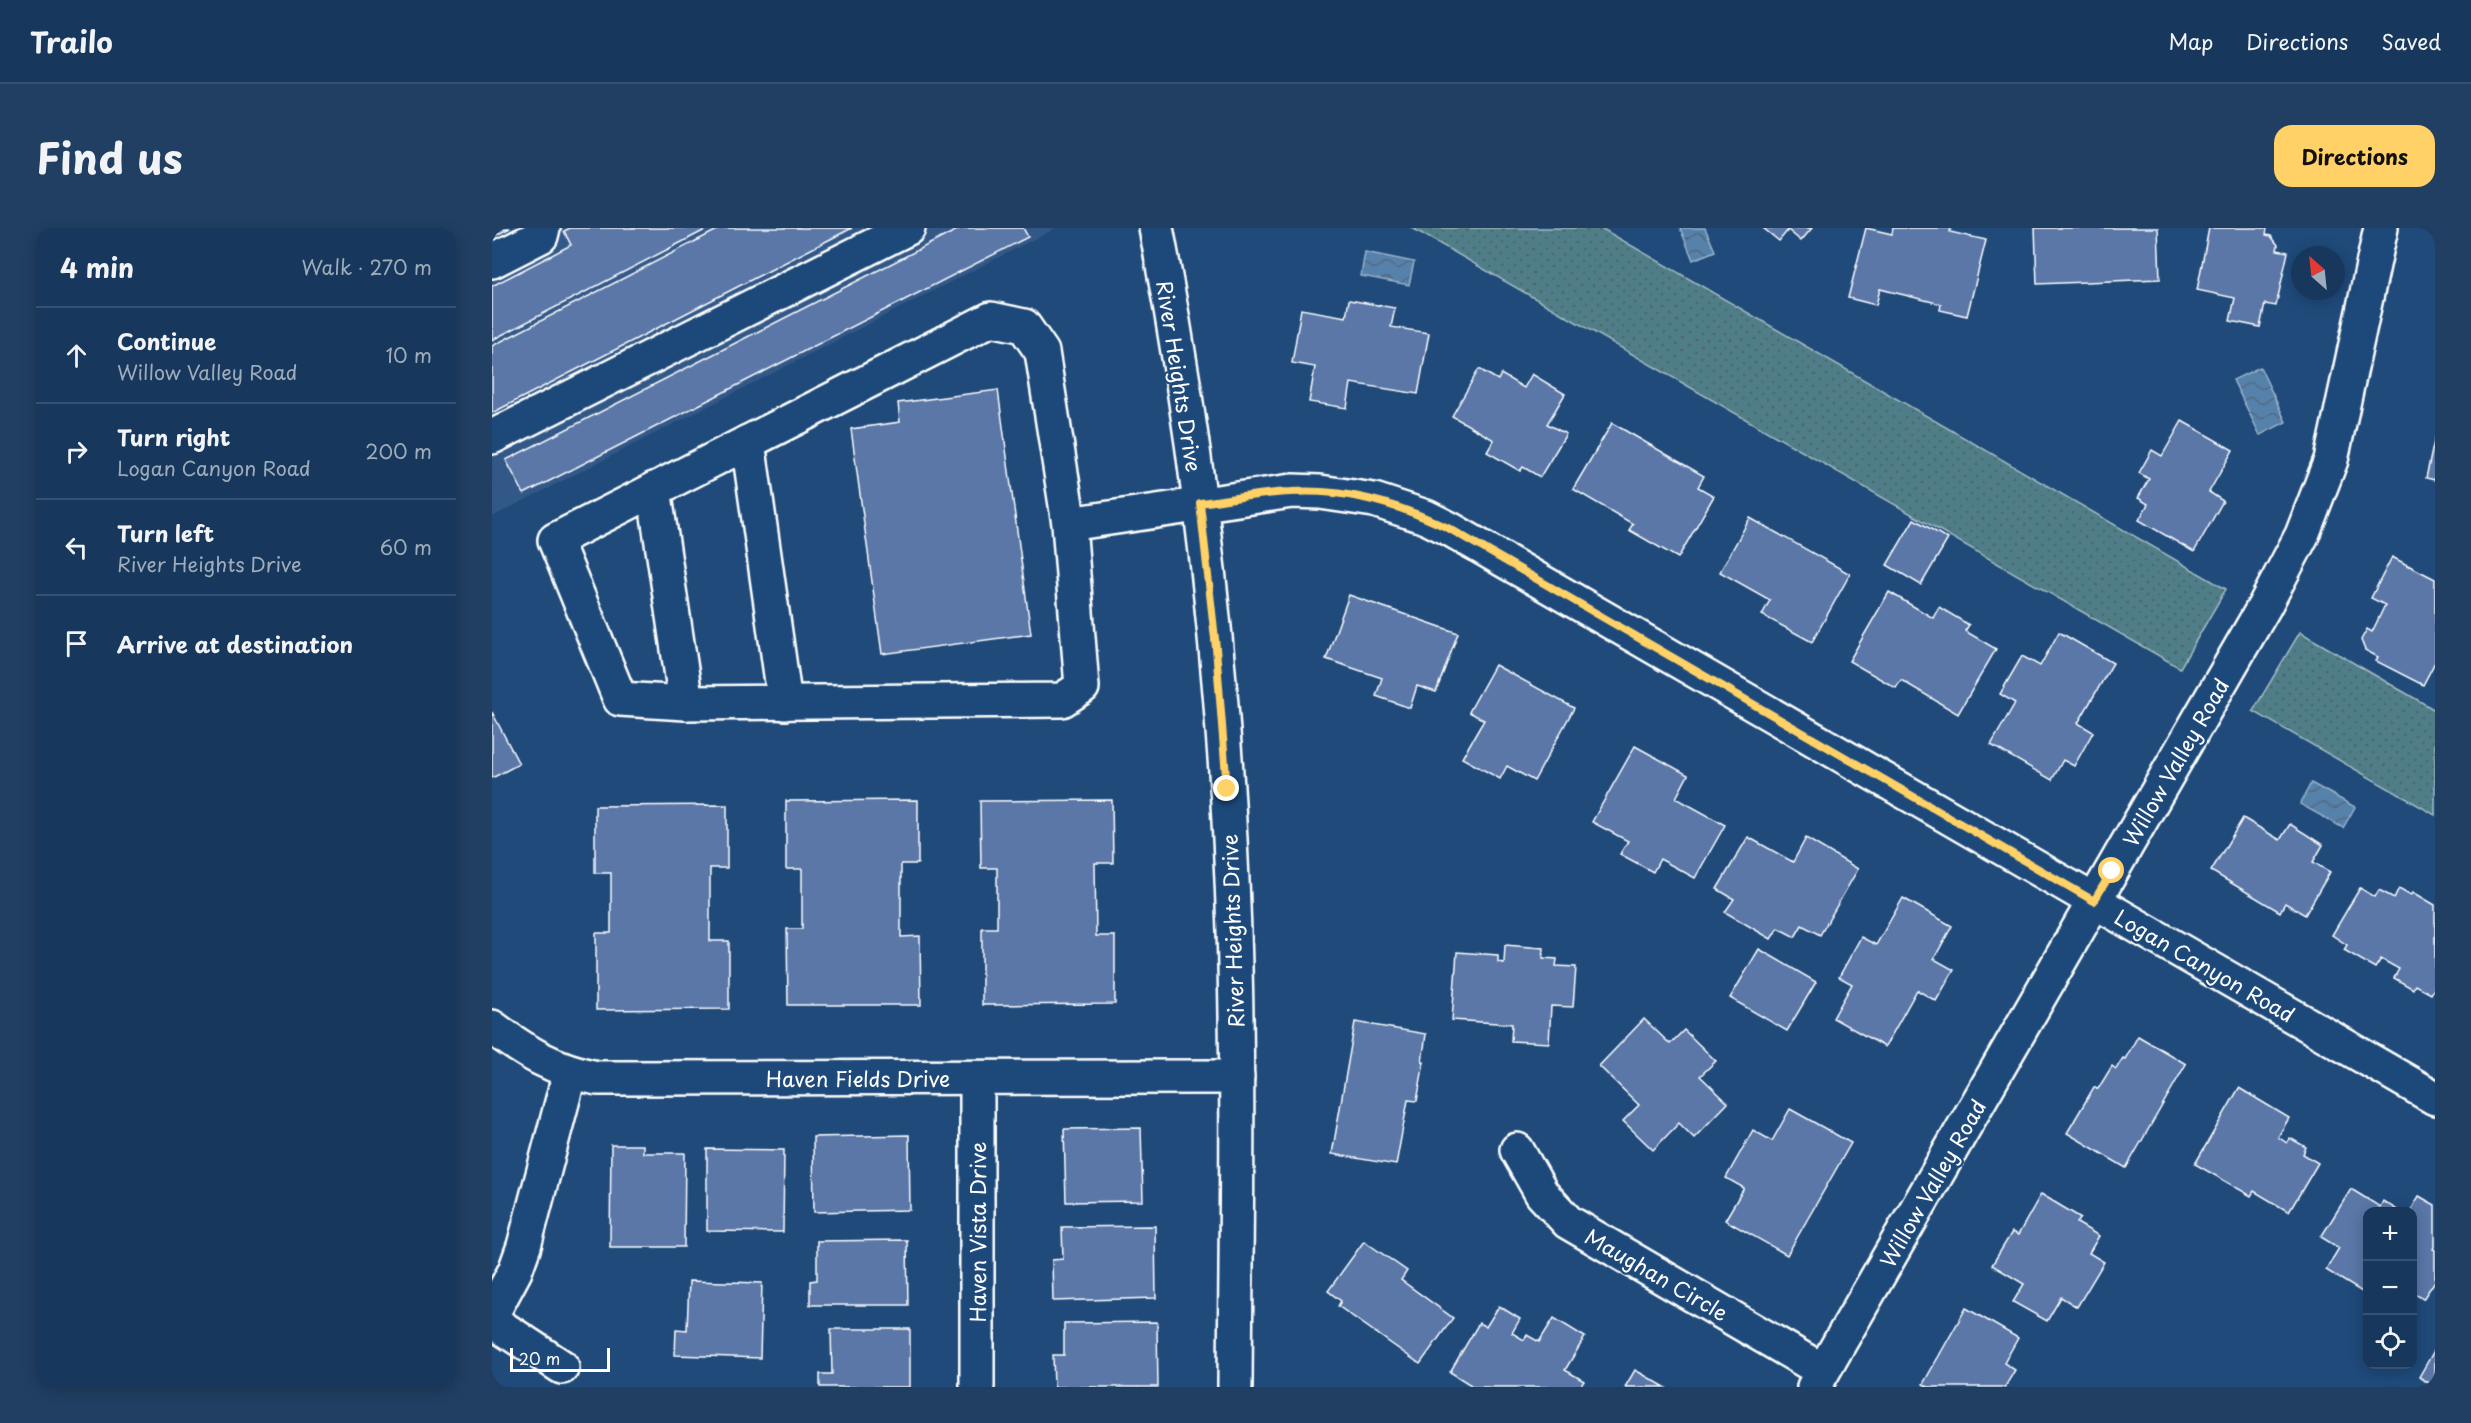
<!DOCTYPE html>
<html lang="en">
<head>
<meta charset="utf-8">
<style>
  :root { --surface:#17385c; --page:#203f62; --text:#f1f3f6; --muted:#9eacbb; --line:#365272; --accent:#ffd166 }
  body { margin:0; font-family:"Playpen Sans",sans-serif; background:var(--page); color:var(--text) }
  .controls { position:absolute; right:18px; bottom:18px; display:grid; overflow:hidden; border-radius:12px; box-shadow:0 3px 15px #0003 }
  .controls button { width:54px; height:54px; display:grid; place-items:center; padding:0; border:0; border-bottom:2px solid var(--line); background:var(--surface); color:var(--text); font:30px sans-serif }
  .compass { position:absolute; left:1799px; top:18px; width:54px; height:54px; border-radius:50%; background:var(--surface); box-shadow:0 3px 15px #0003; rotate:333deg }
  .scale { position:absolute; left:18px; bottom:15px; width:100px; box-sizing:border-box; padding-left:6px; border:3px solid #fff; border-top:0; font-size:16px; line-height:21px; white-space:nowrap; color:#fff; -webkit-text-stroke:4px #1f4a7a; paint-order:stroke }
  .stop { position:absolute; width:18px; height:18px; margin:-14px; border:4px solid #ffd166; border-radius:50%; background:#fff }
  .stop.end { background:#ffd166; border-color:#fff; box-shadow:0 2px 6px #0008 }
  .list { margin:0; padding:0; list-style:none }
  h2 { display:flex; justify-content:space-between; align-items:center; height:78px; margin:0; padding:0 24px; font-size:26px }
  h2 small { font-size:20px; font-weight:400; color:var(--muted) }
  .list li { display:grid; grid-template-columns:39px 1fr auto; gap:18px; align-items:center; box-sizing:border-box; height:96px; padding:0 24px; border-top:2px solid var(--line) }
  .list b { display:block; font-size:22px; white-space:nowrap }
  .list p { margin:0; font-size:20px; white-space:nowrap; color:var(--muted) }
  .list em { font-size:20px; font-style:normal; color:var(--muted) }
  .icon { flex:none; width:33px; height:33px; fill:none; stroke:currentColor; stroke-width:2; stroke-linecap:round; stroke-linejoin:round }
  .map { position:relative; flex:none; width:1943px; height:1159px; overflow:hidden; border-radius:18px }
  header { display:flex; align-items:center; gap:36px; box-sizing:border-box; height:84px; padding:0 30px; background:var(--surface); border-bottom:2px solid var(--line) }
  header strong { font-size:28px }
  nav { display:flex; gap:33px; margin-inline-start:auto; font-size:21px }
  .intro { display:flex; align-items:center; justify-content:space-between; box-sizing:border-box; height:144px; padding:0 36px }
  h1 { margin:0; font-size:42px }
  .button { padding:15px 27px; border-radius:18px; background:var(--accent); color:#111; font-size:21px; font-weight:700 }
  main { display:flex; gap:36px; padding:0 36px }
  aside { flex:1; background:var(--surface); border-radius:18px; box-shadow:0 3px 15px #0003 }
  .map>svg:first-child { display:block }
</style>
</head>
<body>
<header>
<strong>Trailo</strong>
<nav><a>Map</a><a>Directions</a><a>Saved</a></nav>
</header>
<div class="intro"><h1>Find us</h1><a class="button">Directions</a></div>
<main>
<aside>
<h2>4 min<small>Walk · 270 m</small></h2>
<ul class="list">
<li><svg class="icon" aria-label="ahead" viewBox="0 0 24 24"><path d="M12 20V5M6 11l6-6 6 6"/></svg><div><b>Continue</b><p>Willow Valley Road</p></div><em>10 m</em></li>
<li><svg class="icon" aria-label="right" viewBox="0 0 24 24"><path d="M7 20v-9h11M14 6l5 5-5 5"/></svg><div><b>Turn right</b><p>Logan Canyon Road</p></div><em>200 m</em></li>
<li><svg class="icon" aria-label="left" viewBox="0 0 24 24"><path d="M17 20v-9H6M10 6l-5 5 5 5"/></svg><div><b>Turn left</b><p>River Heights Drive</p></div><em>60 m</em></li>
<li><svg class="icon" aria-label="arrive" viewBox="0 0 24 24"><path d="M6 21V4h12l-3 4 3 4H6"/></svg><div><b>Arrive at destination</b></div></li>
</ul>
</aside>
<div class="map">
<svg width="1943" height="1159" viewBox="0 0 1943 1159">
  <defs>
    <pattern id="grass-dots" width="8" height="8" patternUnits="userSpaceOnUse" patternTransform="scale(1.5)"><rect width="8" height="8" fill="#4f7e88"/><path d="M2 2h.1M6 6h.1" fill="none" stroke="#4e656a" stroke-width="1.8" stroke-linecap="round"/></pattern>
    <pattern id="water-waves" width="16" height="10" patternUnits="userSpaceOnUse" patternTransform="scale(1.5)"><rect width="16" height="10" fill="#5681aa"/><path d="M0 5q4-4 8 0t8 0" fill="none" stroke="#526980"/></pattern>
  </defs>
  <rect width="100%" height="100%" fill="#1f4a7a"/>
  <filter id="ink" filterUnits="userSpaceOnUse"><feTurbulence type="fractalNoise" baseFrequency=".0167" numOctaves="2"/><feDisplacementMap in="SourceGraphic" scale="12" xChannelSelector="R" yChannelSelector="G"/><feConvolveMatrix kernelMatrix="1 2 1 2 8 2 1 2 1" color-interpolation-filters="sRGB"/></filter>
  <g filter="url(#ink)">
    <path fill="#315888" d="M0,0h564l-564,289z"/>
    <g fill="url(#grass-dots)" stroke="#a7bec4" stroke-width="1.5">
      <path d="M920,0h189l625,361 -46,79z"/>
      <path d="M1808,404l135,78v105l-182,-104z"/>
    </g>
    <g fill="url(#water-waves)" stroke="#9ab3cc" stroke-width="1.5">
      <path d="M1188,0h25l10,23 -22,9z"/>
      <path d="M873,24l49,10 -5,23 -48,-9z"/>
      <path d="M1768,139l26,55 -26,13 -27,-55z"/>
      <path d="M1819,555l44,24 -12,21 -43,-24z"/>
    </g>
    <g fill="#5a77a8" stroke="#fff" stroke-width="1.5">
      <path d="M0,0h18l-18,9z"/>
      <path d="M78,0h139l-217,112v-54l79,-41 -7,-14z"/>
      <path d="M229,0h131l-360,185v-67z"/>
      <path d="M469,0h62l5,9 -504,257 -18,-34z"/>
      <path d="M1271,0h49l-11,13 -13,-11 -9,11z"/>
      <path d="M1374,0l26,6 1,-6h58l-1,4 36,8 -19,76 -27,-6 1,-6 -61,-15 -4,16 -28,-7z"/>
      <path d="M1543,0h123l2,51 -123,5z"/>
      <path d="M1717,0h58l-1,7 5,1 7,9 -1,5 11,2 -12,54 -11,-2 -5,23 -30,-6 5,-23 -38,-8z"/>
      <path d="M857,72l46,8 -4,19 38,6 -11,61 -67,-11 -4,25 -38,-6 6,-35 -23,-4 9,-54 45,8z"/>
      <path d="M987,141l19,11 3,-6 23,14 8,-14 33,20 -18,30 19,10 -26,43 -17,-10 -3,4 -33,-19 7,-12 -42,-24z"/>
      <path d="M506,162l33,244 -149,20 -31,-225 49,-7 -2,-19z"/>
      <path d="M1690,193l51,29 -24,42 14,9 -29,51 -55,-32 9,-16 -10,-6 11,-19 -10,-6 13,-23 10,6z"/>
      <path d="M1120,195l92,53 -6,11 16,9 -36,62 -49,-28 4,-6 -60,-35z"/>
      <path d="M1943,209v43l-9,-2z"/>
      <path d="M1258,290l100,56 -38,68 -50,-27 8,-15 -50,-28z"/>
      <path d="M1422,291l34,20 -27,46 -34,-20z"/>
      <path d="M1900,329l43,22v83l-12,23 -47,-24 2,-4 -13,-7 -4,-10 6,-11 5,3 13,-27 -14,-7z"/>
      <path d="M1397,364l44,26 6,-11 30,18 -4,6 31,18 -38,65 -57,-34 -5,8 -47,-27z"/>
      <path d="M857,367l109,38 -22,59 -19,-6 -7,22 -34,-12 6,-18 -56,-19z"/>
      <path d="M1567,404l54,31 -35,60 15,9 -19,34 -11,-6 -11,20 -61,-35 24,-42 -15,-9 22,-38 18,10z"/>
      <path d="M1003,437l79,43 -40,73 -27,-15 -7,13 -38,-21 22,-38 -15,-8z"/>
      <path d="M0,484l27,52 -27,14z"/>
      <path d="M1143,518l53,29 -12,23 49,27 -30,53 -35,-19 -7,13 -33,-18 8,-13 -36,-19z"/>
      <path d="M426,572v64h-17v73l19,-1 1,69h-133l-1,-76h15v-60h-16v-68z"/>
      <path d="M620,572l1,63h-18l1,73h19v68l-133,1v-77h15v-60h-16l-1,-67z"/>
      <path d="M235,577v63h-17v73h19v68l-133,1v-77h15v-60h-16v-67z"/>
      <path d="M1751,590l37,22 10,-16 33,21 -10,17 17,10 -25,43 -20,-12 -5,9 -69,-41z"/>
      <path d="M1256,609l45,25 13,-24 52,31 -38,66 -18,-10 -7,12 -17,-9 -7,11 -46,-27 9,-13 -17,-10z"/>
      <path d="M1868,660l15,9 4,-7 15,8 5,-10 12,7 2,-3 22,13v82l-4,7 -16,-9 -2,4 -19,-11 5,-9 -18,-10 -6,9 -31,-18 3,-5 -15,-10z"/>
      <path d="M1411,670l49,28 -18,33 20,11 -18,31 -19,-11 -32,57 -52,-29 19,-34 -13,-7 22,-40 15,8z"/>
      <path d="M1013,717l39,3 -1,10 14,1 -1,7 20,1 -3,40 -22,-1 -2,37 -38,-2 1,-17 -60,-4 5,-68 41,3v7l6,1z"/>
      <path d="M1267,721l57,33 -29,49 -57,-33z"/>
      <path d="M1152,791l26,25 14,-14 32,31 -16,15 28,27 -34,35 -15,-15 -26,27 -30,-29 16,-16 -40,-39z"/>
      <path d="M863,794l71,12 -4,28h2l-7,39 -9,-1 -12,65 -64,-11z"/>
      <path d="M1646,808l48,28 -60,104 -59,-35 27,-46 4,2 14,-23 4,3 7,-11 2,1z"/>
      <path d="M1747,860l50,30 -11,19 9,6 3,-5 16,9 -3,7 15,9 -29,49 -35,-21 -3,5 -56,-32z"/>
      <path d="M1298,881l61,34 -64,112 -62,-35 19,-32 -18,-10 27,-48 19,11z"/>
      <path d="M649,900l2,73 -77,1 -2,-73z"/>
      <path d="M417,907l1,75 -96,2 -1,-75z"/>
      <path d="M119,917h32v8h42l-1,94h-74z"/>
      <path d="M215,921l77,1 -1,82 -76,-1z"/>
      <path d="M1859,961l29,18 3,-6 16,10 -31,1v72l-6,8 -36,-22 13,-22 -18,-11z"/>
      <path d="M1549,966l40,24 -4,5 22,13 -10,17 15,9 -27,45 -16,-10 -14,24 -34,-19 11,-18 -32,-19 20,-33 6,3z"/>
      <path d="M1927,968l16,9v40l-2,4 2,1v31l-12,18 -11,-7v-80h-2z"/>
      <path d="M663,998l1,72 -103,3 -1,-41 11,-1 -1,-32z"/>
      <path d="M415,1012l1,65h-98v-24l7,-1v-39z"/>
      <path d="M872,1013l43,30 -6,9 52,38 -33,46 -82,-58 3,-5 -13,-10z"/>
      <path d="M197,1053l73,2 -2,75 -85,-3 1,-26 11,1z"/>
      <path d="M1007,1078l21,13 -8,14 12,7 3,-5 12,7 15,-24 31,19 -20,33 19,11 -4,6h-106l-24,-15 29,-49 7,4z"/>
      <path d="M1474,1080l52,30 -14,25 11,7 -10,17h-77l-5,-3z"/>
      <path d="M665,1094l1,65h-104l-1,-32h11v-32z"/>
      <path d="M339,1101h79v58h-90v-13h12z"/>
      <path d="M1943,1121v38l-16,-10z"/>
      <path d="M1143,1142l30,17h-40z"/>
    </g>
    <g fill="none" stroke-linecap="round" stroke-linejoin="round">
      <defs>
        <g id="minor">
          <path d="M664,0c45,231 70,467 78,703 5,152 2,304 1,456"/>
          <path d="M0,33l49,-25 2,-8"/>
          <path d="M0,209l416,-209"/>
          <path d="M256,214l37,261"/>
          <path d="M162,261l32,214"/>
          <path d="M577,296l-27,-172 -18,-26 -33,-7 -436,221 65,159 66,4 376,-3 20,-13 -13,-163 223,-33 28,1 54,8 52,17 24,12 985,569"/>
          <path d="M0,799c35,26 61,42 105,51l640,-1"/>
          <path d="M1025,922l25,44 26,28 255,149"/>
          <path d="M0,1086l23,-43 9,-25 46,-174"/>
          <path d="M0,1093l70,46"/>
          <path d="M485,1159v-309"/>
          <path d="M1322,1159l450,-780 38,-72 29,-75 50,-232"/>
        </g>
      </defs>
      <use href="#minor" stroke="#fff" stroke-width="38"/>
      <use href="#minor" stroke="#1f4a7a" stroke-width="33"/>
    </g>
  </g>
  <g fill="none" stroke-linecap="round" stroke-linejoin="round" filter="url(#ink)">
    <path stroke="#ffd166" stroke-width="8" d="M735,561l-11,-141 -16,-145c30,-4 61,-10 91,-11 56,-4 110,13 159,37l644,372 18,-30"/>
  </g>
  <g text-anchor="middle" dominant-baseline="central" stroke-width="4.5" stroke-linejoin="round" paint-order="stroke">
    <g font-size="21" fill="#fff" stroke="#1f4a7a">
      <text transform="translate(688 148) rotate(81)">River Heights Drive</text>
      <text transform="translate(1683 534) rotate(-60)">Willow Valley Road</text>
      <text transform="translate(740 703) rotate(-92)">River Heights Drive</text>
      <text transform="translate(1713 737) rotate(30)">Logan Canyon Road</text>
      <text x="366" y="850">Haven Fields Drive</text>
      <text transform="translate(1440 955) rotate(-60)">Willow Valley Road</text>
      <text transform="translate(485 1004) rotate(-90)">Haven Vista Drive</text>
      <text transform="translate(1165 1046) rotate(30)">Maughan Circle</text>
    </g>
  </g>
</svg>
<div class="controls">
<button>+</button>
<button>−</button>
<button><svg class="icon" aria-label="locate" viewBox="0 0 24 24"><circle cx="12" cy="12" r="6"/><path d="M12 2v4M12 18v4M2 12h4M18 12h4"/></svg></button>
</div>
<svg class="compass" viewBox="-18 -18 36 36"><path d="M0-13l5 13h-10z" fill="#e53935"/><path d="M0 13l5-13h-10z" fill="#9eacbb"/></svg>
<div class="scale">20 m</div>
<div class="stop" style="left:1620px;top:643px"></div>
<div class="stop end" style="left:735px;top:561px"></div>
</div>
</main>
</body>
</html>
